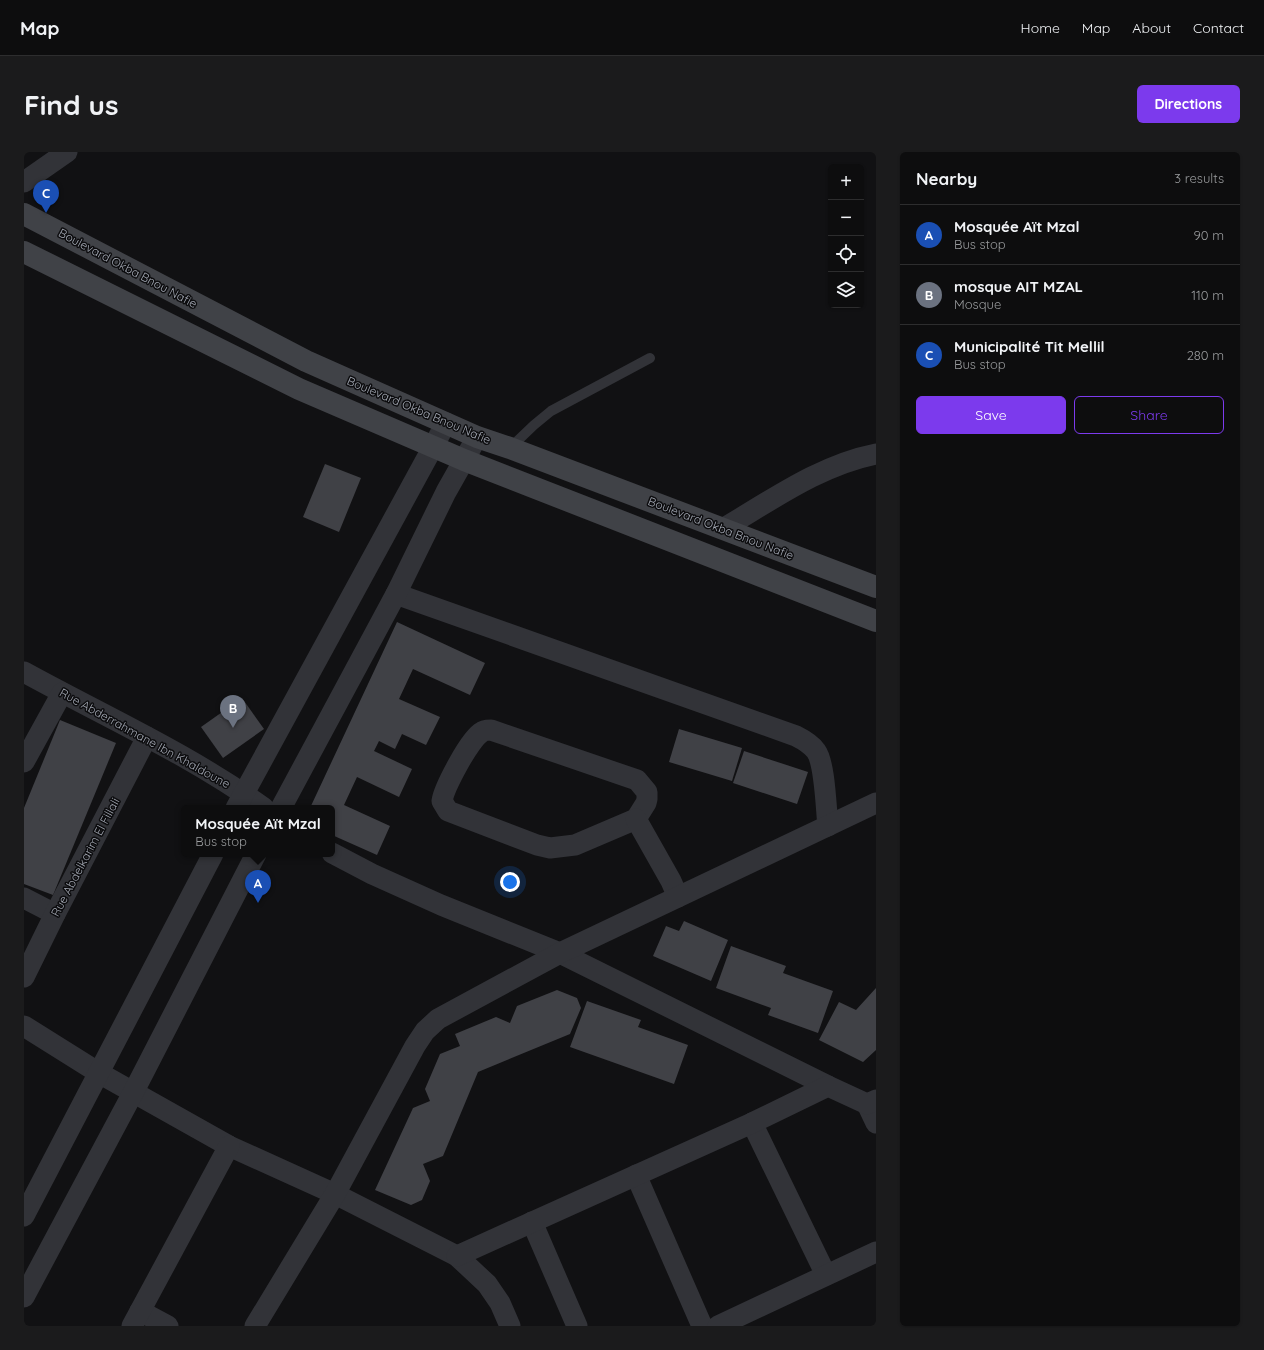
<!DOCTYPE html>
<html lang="en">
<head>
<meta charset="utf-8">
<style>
  :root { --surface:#0d0d0e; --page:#1b1b1c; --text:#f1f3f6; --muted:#9a9c9e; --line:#2d2d2e; --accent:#7c3aed }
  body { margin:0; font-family:Quicksand,sans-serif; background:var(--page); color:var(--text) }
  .controls { position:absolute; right:12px; top:12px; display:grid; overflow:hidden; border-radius:6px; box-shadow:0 1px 3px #0004 }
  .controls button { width:36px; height:36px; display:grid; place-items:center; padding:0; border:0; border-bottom:1px solid var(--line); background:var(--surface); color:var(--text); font:20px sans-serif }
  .you { position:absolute; left:486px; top:730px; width:14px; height:14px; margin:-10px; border:3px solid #fff; border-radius:50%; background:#1a73e8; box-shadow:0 0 0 6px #1a73e833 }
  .badge { display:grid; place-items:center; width:26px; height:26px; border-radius:50%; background:var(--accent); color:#fff; font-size:13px; font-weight:700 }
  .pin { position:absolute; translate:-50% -33px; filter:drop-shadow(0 1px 2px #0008) }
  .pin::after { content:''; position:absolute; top:21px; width:14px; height:12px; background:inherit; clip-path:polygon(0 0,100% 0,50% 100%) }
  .popup { position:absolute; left:157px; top:653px; width:154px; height:52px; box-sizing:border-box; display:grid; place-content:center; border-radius:6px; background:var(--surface); filter:drop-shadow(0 1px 3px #0005); font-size:13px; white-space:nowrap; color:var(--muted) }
  .popup b { font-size:15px; color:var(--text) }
  .popup::after { content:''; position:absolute; left:50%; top:100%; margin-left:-8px; border:8px solid transparent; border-top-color:var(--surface) }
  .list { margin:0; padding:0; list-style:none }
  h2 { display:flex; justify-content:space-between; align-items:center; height:52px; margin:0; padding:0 16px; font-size:17px }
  h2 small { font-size:13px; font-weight:400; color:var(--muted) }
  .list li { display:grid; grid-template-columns:26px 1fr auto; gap:12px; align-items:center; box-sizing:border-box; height:60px; padding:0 16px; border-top:1px solid var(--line) }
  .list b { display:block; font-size:15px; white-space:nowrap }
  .list p { margin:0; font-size:13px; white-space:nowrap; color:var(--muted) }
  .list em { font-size:13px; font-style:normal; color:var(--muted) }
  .actions { display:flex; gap:8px; padding:12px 16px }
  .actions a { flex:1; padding:9px 0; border:1px solid var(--accent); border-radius:6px; text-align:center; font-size:14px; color:var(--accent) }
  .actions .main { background:var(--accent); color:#fff }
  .icon { flex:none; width:22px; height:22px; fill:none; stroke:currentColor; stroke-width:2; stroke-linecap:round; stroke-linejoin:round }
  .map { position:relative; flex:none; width:852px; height:1174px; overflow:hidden; border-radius:6px }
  header { display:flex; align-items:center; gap:24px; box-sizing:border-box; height:56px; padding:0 20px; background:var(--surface); border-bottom:1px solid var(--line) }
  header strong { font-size:19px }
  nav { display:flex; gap:22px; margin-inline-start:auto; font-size:14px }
  .intro { display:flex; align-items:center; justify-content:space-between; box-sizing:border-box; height:96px; padding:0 24px }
  h1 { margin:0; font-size:28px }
  .button { padding:10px 18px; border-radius:6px; background:var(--accent); color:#fff; font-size:14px; font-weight:700 }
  main { display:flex; gap:24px; padding:0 24px }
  aside { flex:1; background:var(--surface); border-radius:6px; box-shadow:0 1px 3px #0004 }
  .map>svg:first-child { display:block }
</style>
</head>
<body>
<header>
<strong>Map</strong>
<nav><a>Home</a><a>Map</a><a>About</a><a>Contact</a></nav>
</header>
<div class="intro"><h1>Find us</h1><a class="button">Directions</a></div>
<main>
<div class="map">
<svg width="852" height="1174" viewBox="0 0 852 1174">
  <rect width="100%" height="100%" fill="#111113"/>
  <g fill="#404146">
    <path d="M301,312l36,14 -22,54 -36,-15z"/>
    <path d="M373,470l88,41 -15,32 -57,-26 -14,30 41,18 -14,28 -24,-11 -7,15 -16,-8 -5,10 38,18 -13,28 -42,-20 -13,28 46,21 -13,29 -45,-20v-27h-22z"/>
    <path d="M218,546l22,31 -41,29 -22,-31z"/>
    <path d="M36,568l56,23 -63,152 -29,-11v-76z"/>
    <path d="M655,577l63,19 -10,33 -63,-19z"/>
    <path d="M720,599l64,21 -11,32 -64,-21z"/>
    <path d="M660,769l44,19 -17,41 -58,-25 13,-30 13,5z"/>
    <path d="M707,794l55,20 -3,7 50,18 -15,42 -50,-18 3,-7 -55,-20z"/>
    <path d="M852,836v62l-13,12 -44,-22 20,-38 17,8z"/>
    <path d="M533,838l20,8 4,10 -11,26 -92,38 -35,84 -20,8 7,17 -8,19 -11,5 -36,-15 38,-82 17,-7 -5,-12 15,-35 20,-8 -5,-12 41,-17 14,6 7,-17z"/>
    <path d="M563,849l54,19 -3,7 50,18 -14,39 -104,-37z"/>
  </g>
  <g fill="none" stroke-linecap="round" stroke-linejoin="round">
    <path stroke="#323338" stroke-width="10" d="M486,296l24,-23 17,-14 99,-53"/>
    <g stroke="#323338" stroke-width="21">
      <path d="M0,30l43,-30"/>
      <path d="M700,376c48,-28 96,-63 152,-74"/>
      <path d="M372,442l400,142c8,4 15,8 20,15 9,12 10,58 12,75"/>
      <path d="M0,520c80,44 165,82 240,136"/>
      <path d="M467,578l146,50 10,12v7l-1,4 -10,16 -61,26 -25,3 -13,-3 -89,-34 -6,-10c2,-13 28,-63 40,-69 2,-2 6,-2 9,-2z"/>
      <path d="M0,610l38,-69"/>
      <path d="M212,656l210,-385"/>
      <path d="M257,656l115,-214 50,-102 31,-55"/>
      <path d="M612,667l35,62 7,16"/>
      <path d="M308,701l40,21 69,31 119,48 268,133"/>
      <path d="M0,746l31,16"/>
      <path d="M0,825l31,-63 92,-177"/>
      <path d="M0,874l75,47 130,73 106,48 122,62 30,28 13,19 10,23"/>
      <path d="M843,952l9,19"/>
      <path d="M728,971l74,152"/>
      <path d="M612,1023l66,151"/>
      <path d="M0,1064l189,-362"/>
      <path d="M508,1070l45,104"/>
      <path d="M433,1104l295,-133 76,-37 39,18 9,-4"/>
      <path d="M0,1145l110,-206 122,-237"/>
      <path d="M116,1159l28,15"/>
      <path d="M108,1174l97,-180"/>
      <path d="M231,1174l80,-132 80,-148 10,-15 13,-12 122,-66 316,-150"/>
      <path d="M694,1174l158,-74"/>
    </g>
    <g stroke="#404247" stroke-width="22">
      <path d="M0,62l282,147 171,76 33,11 366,139"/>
      <path d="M0,100l275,137 165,71 412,161"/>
    </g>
  </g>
  <g text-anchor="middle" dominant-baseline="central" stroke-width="3" stroke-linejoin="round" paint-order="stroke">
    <g font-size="12" fill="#a3a8b3" stroke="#0c0c0e">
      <text transform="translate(104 116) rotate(28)">Boulevard Okba Bnou Nafie</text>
      <text transform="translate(395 258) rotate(23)">Boulevard Okba Bnou Nafie</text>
      <text transform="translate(697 376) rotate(21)">Boulevard Okba Bnou Nafie</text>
      <text transform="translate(121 586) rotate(29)">Rue Abderrahmane Ibn Khaldoune</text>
      <text transform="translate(61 705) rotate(-62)">Rue Abdelkarim El Fillali</text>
    </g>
  </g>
</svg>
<div class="controls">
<button>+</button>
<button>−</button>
<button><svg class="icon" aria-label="locate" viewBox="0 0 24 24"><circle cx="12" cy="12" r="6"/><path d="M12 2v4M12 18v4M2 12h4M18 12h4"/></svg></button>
<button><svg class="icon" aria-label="layers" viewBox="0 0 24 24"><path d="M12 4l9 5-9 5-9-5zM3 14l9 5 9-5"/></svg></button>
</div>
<div class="you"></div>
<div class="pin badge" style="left:234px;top:751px;background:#1a4fb4">A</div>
<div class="popup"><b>Mosquée Aït Mzal</b>Bus stop</div>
<div class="pin badge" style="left:209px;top:576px;background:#6b7280">B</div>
<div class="pin badge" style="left:22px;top:61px;background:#1a4fb4">C</div>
</div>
<aside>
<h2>Nearby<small>3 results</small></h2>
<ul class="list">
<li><span class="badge" style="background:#1a4fb4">A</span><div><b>Mosquée Aït Mzal</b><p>Bus stop</p></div><em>90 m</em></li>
<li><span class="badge" style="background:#6b7280">B</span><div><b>mosque AIT MZAL</b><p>Mosque</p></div><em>110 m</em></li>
<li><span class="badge" style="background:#1a4fb4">C</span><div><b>Municipalité Tit Mellil</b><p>Bus stop</p></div><em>280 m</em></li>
</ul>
<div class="actions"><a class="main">Save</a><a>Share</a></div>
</aside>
</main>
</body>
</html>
